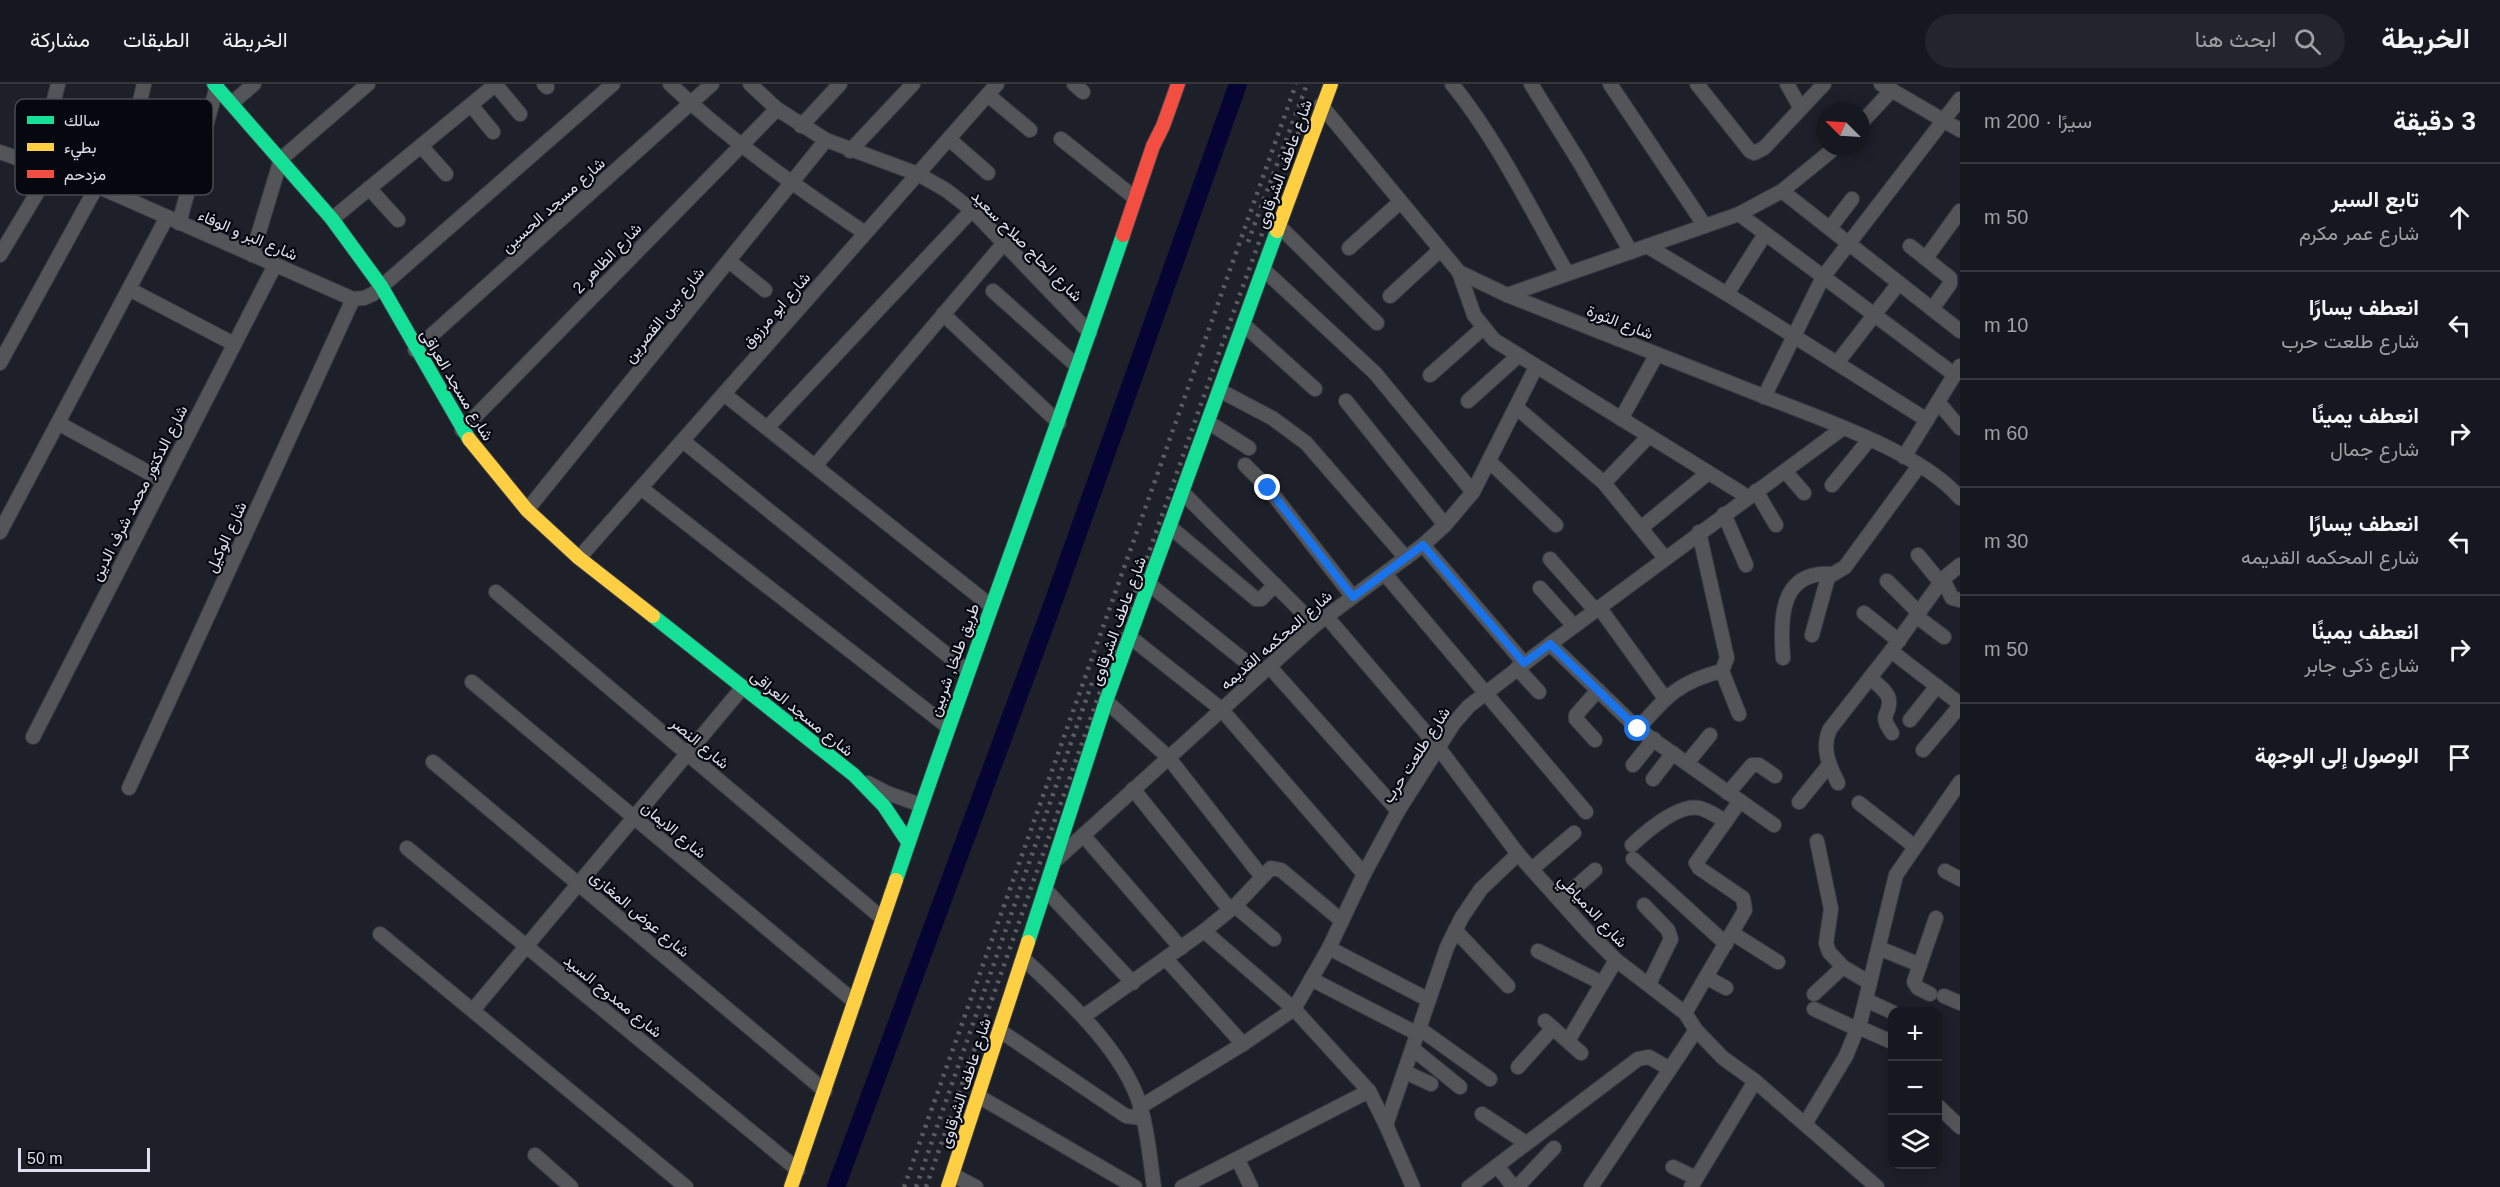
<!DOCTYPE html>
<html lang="ar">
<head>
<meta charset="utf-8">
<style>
  :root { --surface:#16181f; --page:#23252c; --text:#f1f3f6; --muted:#9ea0a4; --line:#35373d }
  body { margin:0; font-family:Arial,Vazirmatn,sans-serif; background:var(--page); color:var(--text); direction:rtl }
  .controls { position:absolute; right:18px; bottom:18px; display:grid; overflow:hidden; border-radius:12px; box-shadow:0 3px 15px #0003 }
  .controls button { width:54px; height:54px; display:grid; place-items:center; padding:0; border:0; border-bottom:2px solid var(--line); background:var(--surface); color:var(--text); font:30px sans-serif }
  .compass { position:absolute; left:1816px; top:18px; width:54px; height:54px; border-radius:50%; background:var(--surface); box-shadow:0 3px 15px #0003; rotate:294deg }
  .scale { position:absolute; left:18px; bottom:15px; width:132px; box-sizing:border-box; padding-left:6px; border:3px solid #dce0ec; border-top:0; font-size:16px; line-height:21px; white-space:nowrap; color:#dce0ec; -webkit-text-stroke:4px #06080f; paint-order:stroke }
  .stop { position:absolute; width:18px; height:18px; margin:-14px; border:4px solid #1a73e8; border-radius:50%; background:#fff }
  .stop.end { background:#1a73e8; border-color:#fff; box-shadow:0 2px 6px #0008 }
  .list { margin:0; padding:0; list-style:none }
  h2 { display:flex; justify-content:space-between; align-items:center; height:78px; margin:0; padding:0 24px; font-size:26px }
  h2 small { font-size:20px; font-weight:400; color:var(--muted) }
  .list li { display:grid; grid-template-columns:39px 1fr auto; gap:18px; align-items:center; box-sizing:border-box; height:108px; padding:0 24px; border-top:2px solid var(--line) }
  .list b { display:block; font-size:22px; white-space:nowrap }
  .list p { margin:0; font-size:20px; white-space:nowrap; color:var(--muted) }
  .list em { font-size:20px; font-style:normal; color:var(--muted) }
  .icon { flex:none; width:33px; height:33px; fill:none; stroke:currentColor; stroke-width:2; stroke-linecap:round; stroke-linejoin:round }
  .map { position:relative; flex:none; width:1960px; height:1103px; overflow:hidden; direction:ltr }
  header { display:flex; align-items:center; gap:36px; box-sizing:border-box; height:84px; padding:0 30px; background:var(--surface); border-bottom:2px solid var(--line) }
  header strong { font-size:28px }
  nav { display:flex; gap:33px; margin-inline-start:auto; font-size:21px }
  .search { width:420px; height:54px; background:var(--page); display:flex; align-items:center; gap:15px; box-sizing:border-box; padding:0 21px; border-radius:33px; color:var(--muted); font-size:22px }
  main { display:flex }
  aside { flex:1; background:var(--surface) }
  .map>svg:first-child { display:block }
</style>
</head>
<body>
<header>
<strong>الخريطة</strong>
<div class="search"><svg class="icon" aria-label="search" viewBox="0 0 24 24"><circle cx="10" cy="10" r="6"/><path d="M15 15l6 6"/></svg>ابحث هنا</div>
<nav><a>الخريطة</a><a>الطبقات</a><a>مشاركة</a></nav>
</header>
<main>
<aside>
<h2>3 دقيقة<small>سيرًا · 200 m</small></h2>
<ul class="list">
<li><svg class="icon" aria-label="ahead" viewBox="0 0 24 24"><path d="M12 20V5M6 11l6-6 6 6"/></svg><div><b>تابع السير</b><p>شارع عمر مكرم</p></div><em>50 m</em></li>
<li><svg class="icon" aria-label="left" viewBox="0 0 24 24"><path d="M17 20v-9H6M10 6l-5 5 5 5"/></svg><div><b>انعطف يسارًا</b><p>شارع طلعت حرب</p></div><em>10 m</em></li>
<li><svg class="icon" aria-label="right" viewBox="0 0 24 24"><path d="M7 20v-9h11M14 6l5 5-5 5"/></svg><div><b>انعطف يمينًا</b><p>شارع جمال</p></div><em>60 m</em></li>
<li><svg class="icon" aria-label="left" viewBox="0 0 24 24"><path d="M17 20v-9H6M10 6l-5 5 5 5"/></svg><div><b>انعطف يسارًا</b><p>شارع المحكمه القديمه</p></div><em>30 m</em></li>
<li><svg class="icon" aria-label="right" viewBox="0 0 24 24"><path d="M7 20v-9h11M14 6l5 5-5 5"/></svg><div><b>انعطف يمينًا</b><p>شارع ذكى جابر</p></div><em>50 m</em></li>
<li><svg class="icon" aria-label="arrive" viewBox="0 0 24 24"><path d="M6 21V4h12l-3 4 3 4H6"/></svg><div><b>الوصول إلى الوجهة</b></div></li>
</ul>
</aside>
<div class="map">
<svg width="1960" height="1103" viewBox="0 0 1960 1103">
  <rect width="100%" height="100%" fill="#1d2029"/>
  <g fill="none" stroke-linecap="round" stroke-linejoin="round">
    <path stroke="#060433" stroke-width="18" d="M836,1103l213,-573 189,-530"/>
    <defs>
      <g id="street">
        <path d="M495,0l25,30"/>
        <path d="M544,0l3,3"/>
        <path d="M670,0c60,57 127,103 195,149"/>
        <path d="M750,0l27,25 49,31 92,34 28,16 26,20 118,123"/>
        <path d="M1074,0l9,8"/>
        <path d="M1452,0c46,57 79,126 115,189"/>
        <path d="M1531,0l49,79 51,89"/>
        <path d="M1610,0l95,142"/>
        <path d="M1697,0l53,67 4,2 10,-5 60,-64"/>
        <path d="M1787,0l13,23"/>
        <path d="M1881,0l79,46"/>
        <path d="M988,11l42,35"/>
        <path d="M232,19l22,-19"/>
        <path d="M471,21l22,27"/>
        <path d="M1321,21l138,167 48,23c84,33 167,66 251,99 58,23 162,57 202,104"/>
        <path d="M1861,39l31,-33"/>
        <path d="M801,42l39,-42"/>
        <path d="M949,55l39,34"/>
        <path d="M1061,55l74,59"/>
        <path d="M421,62l25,28"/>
        <path d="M850,67l63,-67"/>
        <path d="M0,68l97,34 256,113 11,-1 9,-4 240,-210"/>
        <path d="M38,79l20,-79"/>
        <path d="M369,104l29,32"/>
        <path d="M1782,107l178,140"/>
        <path d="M118,111l26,-111"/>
        <path d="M1739,130l216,161"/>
        <path d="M332,135l164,-135"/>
        <path d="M179,139l38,-137"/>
        <path d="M1279,142l98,97"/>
        <path d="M1830,144l22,-29"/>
        <path d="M1647,162l80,48 200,126"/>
        <path d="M1910,162l40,32v6l-18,25"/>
        <path d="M1349,164l51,-46"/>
        <path d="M0,171l52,-87"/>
        <path d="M252,171l29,-96 87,-75"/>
        <path d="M1926,174l34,-47"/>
        <path d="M729,177l36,29"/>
        <path d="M1264,186l111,103 98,119"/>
        <path d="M1459,188l15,43 20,25 254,157"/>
        <path d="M129,205l105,55"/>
        <path d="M993,207l85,76"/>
        <path d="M1727,210l38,-60"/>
        <path d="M1507,211l232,-81 43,-23 54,-44"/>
        <path d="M1390,212l50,-46"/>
        <path d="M943,230l116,109"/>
        <path d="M1243,240l72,65"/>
        <path d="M415,266l297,-266"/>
        <path d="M0,279l97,-177"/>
        <path d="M1837,279l62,-80"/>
        <path d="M1430,291l53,-47"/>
        <path d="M1219,306l53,28 34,25 100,115"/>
        <path d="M724,310l267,212"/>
        <path d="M1764,313l59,-120 137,-178"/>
        <path d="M1346,317l99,124"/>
        <path d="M1468,317l50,-45"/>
        <path d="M1938,318l22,26"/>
        <path d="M1516,323l88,76 61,75"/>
        <path d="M1621,335l36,-65"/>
        <path d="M1208,338l41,26"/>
        <path d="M58,339l106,58"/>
        <path d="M767,344l205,-218"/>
        <path d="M462,346l315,-321"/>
        <path d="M683,357l284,230"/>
        <path d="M1904,373l56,-91"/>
        <path d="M1489,377l67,64"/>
        <path d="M1245,381l23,23 85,109"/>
        <path d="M815,382l189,-223"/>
        <path d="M1785,387l19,22"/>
        <path d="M1604,399l45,-47"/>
        <path d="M1832,401l37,-45"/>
        <path d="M641,404l307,239"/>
        <path d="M1756,407l20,34"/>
        <path d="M1182,408l133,133"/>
        <path d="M527,426l299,-370"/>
        <path d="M1724,430l22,51"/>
        <path d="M1170,443l86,72h5l14,-14"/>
        <path d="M1641,444l67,-55"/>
        <path d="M0,448l167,-315"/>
        <path d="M1699,448l28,126 -5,13 17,43"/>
        <path d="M1423,461l101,118"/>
        <path d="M1918,471l23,28"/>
        <path d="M579,474l418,-474"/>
        <path d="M1550,475l45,51"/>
        <path d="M1385,490l201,238"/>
        <path d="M1943,495l9,19 8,2"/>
        <path d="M1887,497l32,32"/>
        <path d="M1149,500l112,90"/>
        <path d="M1540,504l34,38"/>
        <path d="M496,508l387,327"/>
        <path d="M1599,523l65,90"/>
        <path d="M1864,529l35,28"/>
        <path d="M1326,532l112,131 80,107 69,77 29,29 69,53 11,17 27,28 32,23 122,106"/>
        <path d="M1916,532l28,21"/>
        <path d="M1812,551l16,-58 17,-10 74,-101"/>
        <path d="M1130,553l91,72 143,165"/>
        <path d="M1550,560l88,85 136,96"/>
        <path d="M1891,567l69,53"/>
        <path d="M1783,574c-3,-37 -4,-87 48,-84"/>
        <path d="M1269,582l129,145"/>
        <path d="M1517,584l22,24"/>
        <path d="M1870,594c6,5 19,14 19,23 1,16 -11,12 3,32"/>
        <path d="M472,598l383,320"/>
        <path d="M1106,617l62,56 94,120"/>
        <path d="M1910,636l27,-34"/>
        <path d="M1638,645c27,-32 42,-48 84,-58"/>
        <path d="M33,653l242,-472"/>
        <path d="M1595,656l-19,-21v-4l22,-25"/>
        <path d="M1923,666l37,-44"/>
        <path d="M433,678l392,329"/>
        <path d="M1687,679l23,-28"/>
        <path d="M1633,681l21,-26"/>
        <path d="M1653,695l20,-26"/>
        <path d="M868,699l19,10 34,12"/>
        <path d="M1838,699c-9,-18 -17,-35 -8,-54l61,-78 52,-72 17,-14"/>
        <path d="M129,704l224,-489"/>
        <path d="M1133,705l97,121"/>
        <path d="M1728,709l24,-28h7l16,11"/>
        <path d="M1799,718l30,-37"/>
        <path d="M1859,719l55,43"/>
        <path d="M1083,751l98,113"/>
        <path d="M1817,757l14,68 -5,34 3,9 14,15 27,16"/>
        <path d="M1632,761c15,-14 46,-41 67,-37 10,2 18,9 27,13"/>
        <path d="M407,764l391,322"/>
        <path d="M1057,775l258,-234 108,-80 22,-20 28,-33 63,-125"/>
        <path d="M1633,775l93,85"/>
        <path d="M1532,785l42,-36"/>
        <path d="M1945,787l15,8"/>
        <path d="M1045,805l88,94"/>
        <path d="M1560,817l35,-31"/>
        <path d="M1644,821l24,25 3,9 -22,45"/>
        <path d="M1235,822l39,33"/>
        <path d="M1455,846l53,56"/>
        <path d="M1204,847l90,78 75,82 17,34 27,62"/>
        <path d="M1732,849l46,29"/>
        <path d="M380,850l306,253"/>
        <path d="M1329,864l100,52"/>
        <path d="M1879,864l41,17"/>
        <path d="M1538,867l64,32"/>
        <path d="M1023,874c42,40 99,90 117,147 8,26 10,55 14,82"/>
        <path d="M1166,875l77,85"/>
        <path d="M1706,893l20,11"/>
        <path d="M1311,895l107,55"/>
        <path d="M1814,910l29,-27"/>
        <path d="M1930,910l-12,-6 -4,-6 22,-64"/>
        <path d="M1944,912l16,7"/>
        <path d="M1866,916l26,12"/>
        <path d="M1814,925l43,20"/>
        <path d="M473,926l270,-323"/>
        <path d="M1685,929l60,-103 -2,-12 -44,-30 -3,-5 44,-62"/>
        <path d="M1084,932l120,-85 31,-25 36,-38 10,2 61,51"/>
        <path d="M1545,937l36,32"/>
        <path d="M1858,943l34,15"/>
        <path d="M1420,945l70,50"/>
        <path d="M999,946l127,86 16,2"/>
        <path d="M1568,957l48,-81"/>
        <path d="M1413,965l47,38"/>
        <path d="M1518,983l35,-39"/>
        <path d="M1405,988l26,12"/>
        <path d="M978,1012l157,91"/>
        <path d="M1938,1022l22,21"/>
        <path d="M1140,1023l103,-63 51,-35 35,-61 35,-74 34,-63 56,-88 15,-17 81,-62 293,-216"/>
        <path d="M1482,1030l44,29"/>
        <path d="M1805,1040l41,-68 15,-37 35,-144 64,-93"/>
        <path d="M1386,1041l61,-178 15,-30 19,-28 37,-35"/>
        <path d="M535,1071l36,32"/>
        <path d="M1238,1076l13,27"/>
        <path d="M1497,1082l15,19 6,1 36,-38"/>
        <path d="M1673,1083l23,11"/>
        <path d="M953,1091l23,12"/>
        <path d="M1182,1103l187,-96"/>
        <path d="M1469,1103l169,-128 11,-2 21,12"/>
        <path d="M1591,1103l105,-157"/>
        <path d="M1691,1103l64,-106"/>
      </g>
      <g id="fast">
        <path d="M214,0l118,135 49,67 88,153"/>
        <path d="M653,532l201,159 30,31 24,36"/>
        <path d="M896,796c73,-216 154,-430 227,-645"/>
        <path d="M1028,858l78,-241 171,-470"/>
      </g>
      <g id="slow">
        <path d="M1277,147l54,-147"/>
        <path d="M469,355l58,71 52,48 74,58"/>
        <path d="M791,1103l105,-307"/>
        <path d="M948,1103l80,-245"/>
      </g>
      <path id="jam" d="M1123,151l30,-89 10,-20 15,-42"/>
    </defs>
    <use href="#street" stroke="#393c43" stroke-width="16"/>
    <use href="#fast" stroke="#393c43" stroke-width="16"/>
    <use href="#slow" stroke="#393c43" stroke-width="16"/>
    <use href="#jam" stroke="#393c43" stroke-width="16"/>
    <use href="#street" stroke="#535559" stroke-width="14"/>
    <use href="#fast" stroke="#16e098" stroke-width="14"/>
    <use href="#slow" stroke="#ffcf43" stroke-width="14"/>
    <use href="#jam" stroke="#f24e42" stroke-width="14"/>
    <g stroke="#5a5c61" stroke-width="4.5" stroke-dasharray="3 6" stroke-linecap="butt">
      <path d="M1248,158l59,-158"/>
      <path d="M904,1103l392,-1103"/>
      <path d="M916,1103l178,-510"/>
      <path d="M926,1103l299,-851 76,-210"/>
    </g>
  </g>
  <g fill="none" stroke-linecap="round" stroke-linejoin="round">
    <path stroke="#1a73e8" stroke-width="8" d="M1268,404l85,109 70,-52 101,118 26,-19 88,85"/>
  </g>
  <g text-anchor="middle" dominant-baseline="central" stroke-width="4.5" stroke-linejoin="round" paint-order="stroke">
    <g font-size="16" fill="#dce0ec" stroke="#06080f">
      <text transform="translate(1284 80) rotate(-70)">شارع عاطف الشرقاوى</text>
      <text transform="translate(553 121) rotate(-42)">شارع مسجد الحسين</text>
      <text transform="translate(248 151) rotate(23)">شارع البر و الوفاء</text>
      <text transform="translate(1027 162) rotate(45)">شارع الحاج صلاح سعيد</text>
      <text transform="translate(607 174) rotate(-46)">شارع الظاهر 2</text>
      <text transform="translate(776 226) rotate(-49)">شارع ابو مرزوق</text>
      <text transform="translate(664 231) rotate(-51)">شارع بين القصرين</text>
      <text transform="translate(1620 238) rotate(21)">شارع الثورة</text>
      <text transform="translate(457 301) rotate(59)">شارع مسجد العراقى</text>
      <text transform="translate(139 409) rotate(-63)">شارع الدكتور محمد شرف الدين</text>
      <text transform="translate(226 453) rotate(-65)">شارع الوكيل</text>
      <text transform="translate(1118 537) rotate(-70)">شارع عاطف الشرقاوى</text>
      <text transform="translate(1276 556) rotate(-41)">شارع المحكمه القديمه</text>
      <text transform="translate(954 576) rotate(-70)">طريق طلخا, شربين</text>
      <text transform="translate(802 629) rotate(39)">شارع مسجد العراقى</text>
      <text transform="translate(700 659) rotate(40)">شارع النصر</text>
      <text transform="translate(1416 671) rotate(-57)">شارع طلعت حرب</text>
      <text transform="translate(674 746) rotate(40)">شارع الايمان</text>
      <text transform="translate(1593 827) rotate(47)">شارع الدمياطي</text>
      <text transform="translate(640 830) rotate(40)">شارع عوض المغازى</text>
      <text transform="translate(613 912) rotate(39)">شارع ممدوح السيد</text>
      <text transform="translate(965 999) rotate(-72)">شارع عاطف الشرقاوى</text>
    </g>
  </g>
  <rect x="15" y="15" width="198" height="96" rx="9" fill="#06080f" stroke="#464951" stroke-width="1.5"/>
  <rect x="27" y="32" width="27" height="8" fill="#16e098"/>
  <rect x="27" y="59" width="27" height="8" fill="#ffcf43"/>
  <rect x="27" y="86" width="27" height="8" fill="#f24e42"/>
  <g font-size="16" fill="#dce0ec">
    <text x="64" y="42">سالك</text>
    <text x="64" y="69">بطيء</text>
    <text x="64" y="96">مزدحم</text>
  </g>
</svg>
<div class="controls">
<button>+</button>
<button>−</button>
<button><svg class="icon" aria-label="layers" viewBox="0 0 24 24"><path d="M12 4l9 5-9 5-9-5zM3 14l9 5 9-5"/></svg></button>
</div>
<svg class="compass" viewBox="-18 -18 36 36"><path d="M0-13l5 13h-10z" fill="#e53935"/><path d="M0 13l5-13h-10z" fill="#9ea0a4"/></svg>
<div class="scale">50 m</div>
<div class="stop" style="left:1638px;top:645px"></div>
<div class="stop end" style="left:1268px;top:404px"></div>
</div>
</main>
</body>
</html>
